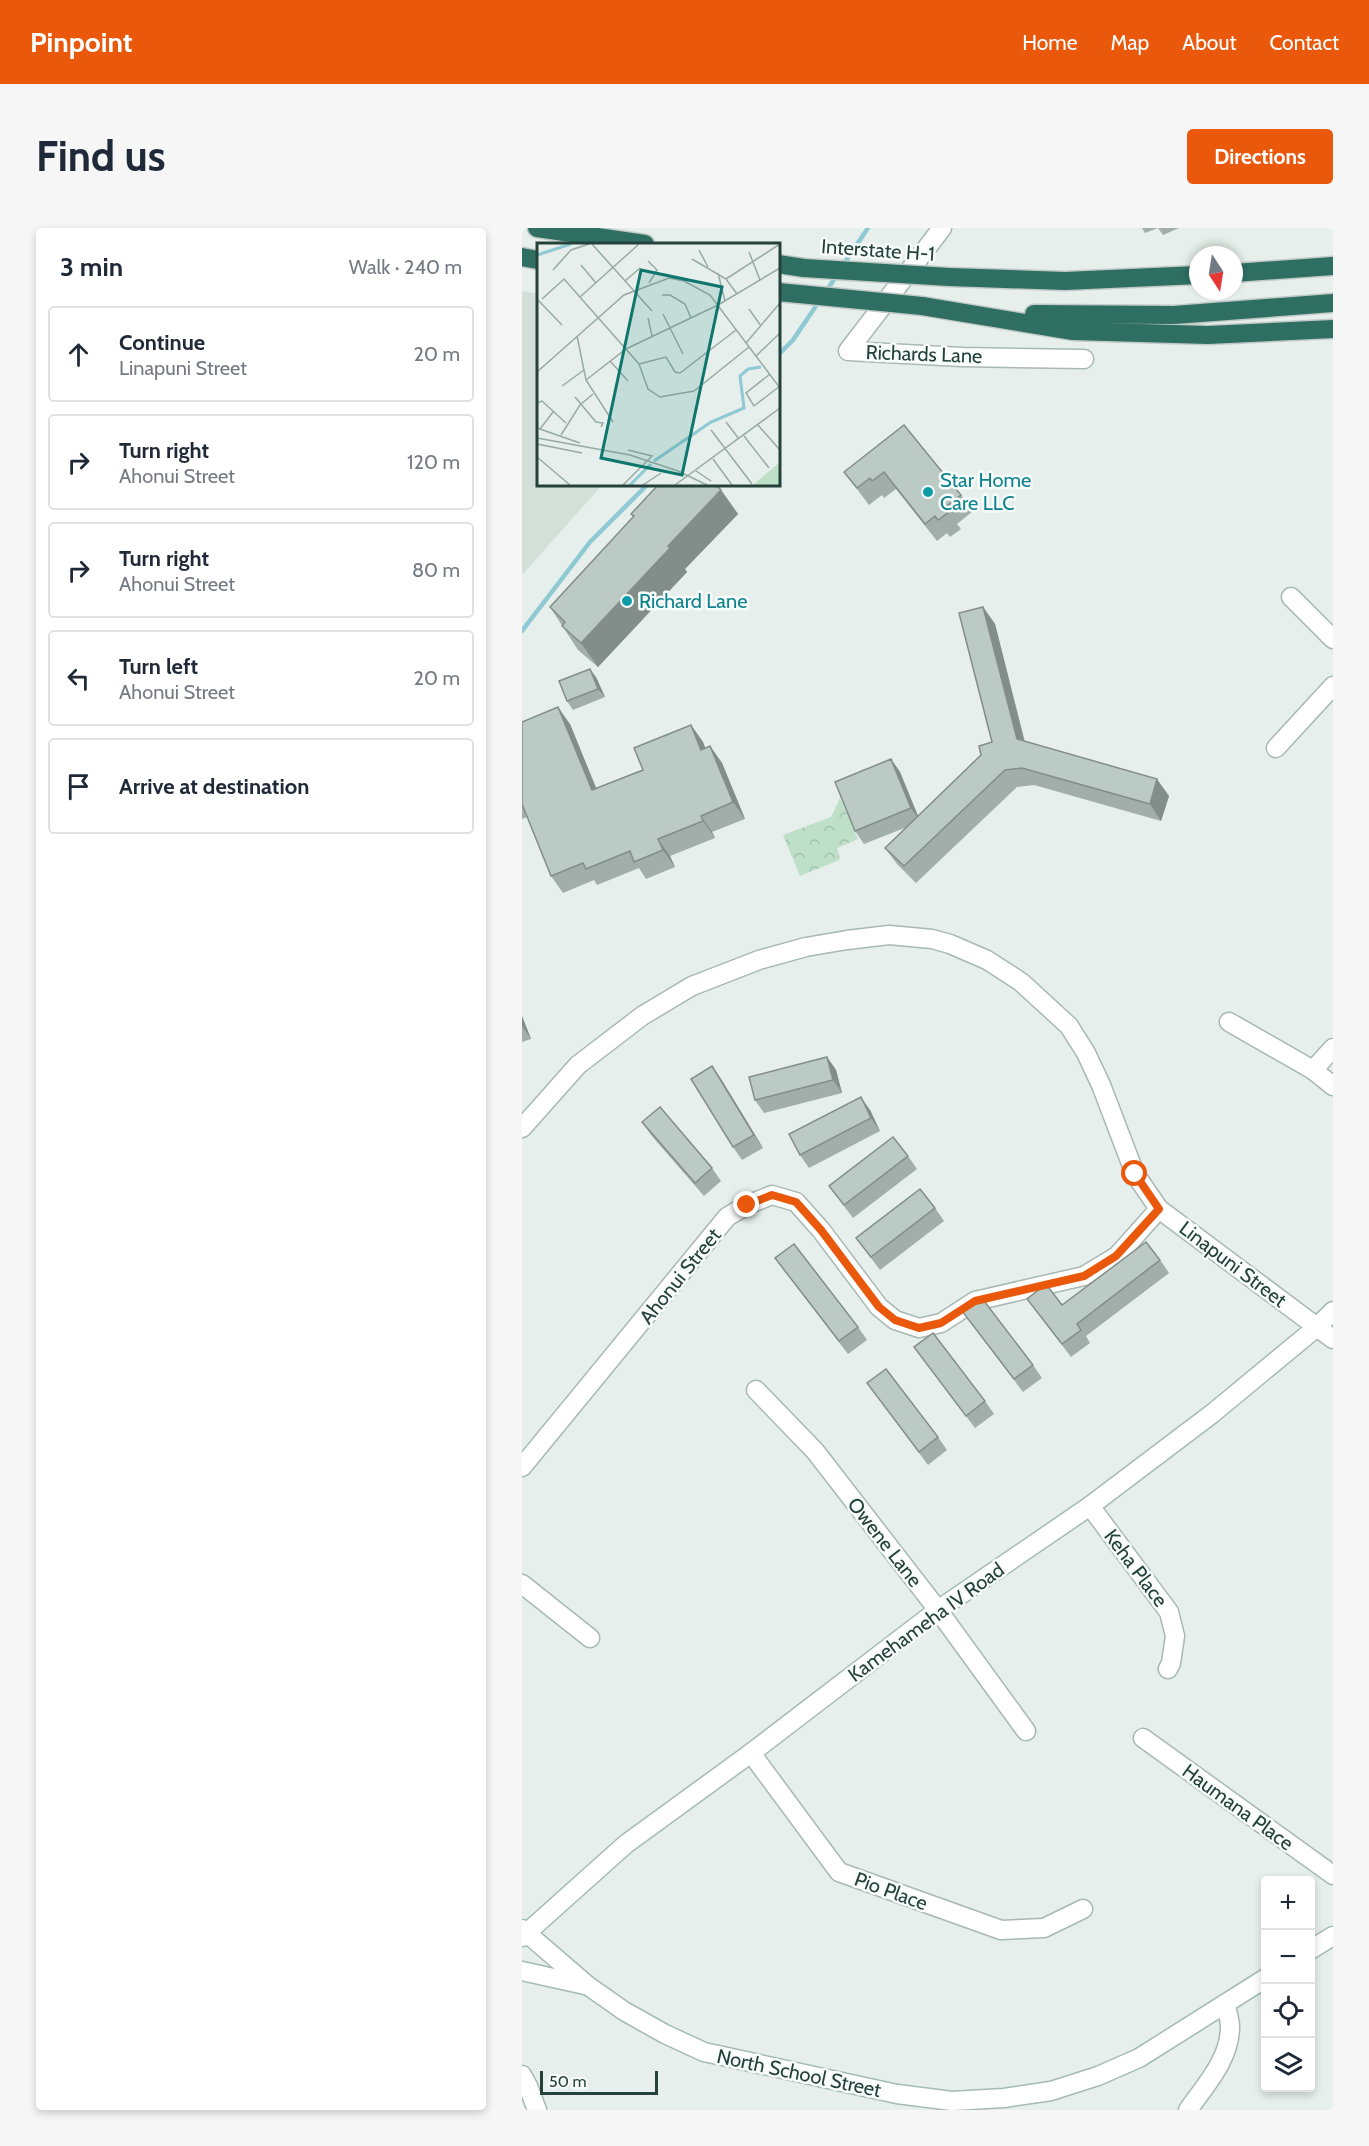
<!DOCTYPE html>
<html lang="en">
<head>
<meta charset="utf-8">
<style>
  :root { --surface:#fff; --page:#f6f6f7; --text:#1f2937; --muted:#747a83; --line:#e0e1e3; --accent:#ea580c }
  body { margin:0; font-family:Cabin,sans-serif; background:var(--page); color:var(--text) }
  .controls { position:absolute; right:18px; bottom:18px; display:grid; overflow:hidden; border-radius:6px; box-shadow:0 3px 9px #0003 }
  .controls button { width:54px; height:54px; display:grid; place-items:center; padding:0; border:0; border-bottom:2px solid var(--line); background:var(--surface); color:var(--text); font:30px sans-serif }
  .compass { position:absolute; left:667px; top:18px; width:54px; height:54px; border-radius:50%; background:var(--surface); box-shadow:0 3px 9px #0003; rotate:168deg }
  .scale { position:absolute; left:18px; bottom:15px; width:118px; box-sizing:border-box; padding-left:6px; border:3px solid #24423a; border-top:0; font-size:16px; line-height:21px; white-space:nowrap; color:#24423a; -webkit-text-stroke:4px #f7fbf9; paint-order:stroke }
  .stop { position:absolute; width:18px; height:18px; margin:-14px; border:4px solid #ea580c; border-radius:50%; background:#fff }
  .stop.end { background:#ea580c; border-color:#fff; box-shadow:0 2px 6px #0008 }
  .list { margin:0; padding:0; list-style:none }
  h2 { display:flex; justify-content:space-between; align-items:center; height:78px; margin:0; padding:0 24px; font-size:26px }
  h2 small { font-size:20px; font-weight:400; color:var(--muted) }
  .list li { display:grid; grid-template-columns:39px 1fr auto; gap:18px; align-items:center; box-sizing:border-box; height:96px; margin:0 12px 12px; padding:0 12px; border:2px solid var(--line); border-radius:6px }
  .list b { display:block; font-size:22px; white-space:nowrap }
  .list p { margin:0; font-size:20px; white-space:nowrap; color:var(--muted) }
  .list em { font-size:20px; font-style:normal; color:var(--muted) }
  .icon { flex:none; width:33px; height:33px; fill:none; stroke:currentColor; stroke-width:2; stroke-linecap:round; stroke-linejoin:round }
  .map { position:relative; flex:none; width:811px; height:1882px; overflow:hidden; border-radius:6px }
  header { display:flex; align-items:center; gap:36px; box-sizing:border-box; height:84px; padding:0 30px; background:var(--accent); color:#fff }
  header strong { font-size:28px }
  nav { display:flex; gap:33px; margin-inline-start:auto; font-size:21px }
  .intro { display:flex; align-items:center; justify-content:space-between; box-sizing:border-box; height:144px; padding:0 36px }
  h1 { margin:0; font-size:42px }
  .button { padding:15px 27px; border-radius:6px; background:var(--accent); color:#fff; font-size:21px; font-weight:700 }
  main { display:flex; gap:36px; padding:0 36px }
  aside { flex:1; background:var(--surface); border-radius:6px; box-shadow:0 3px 9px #0003 }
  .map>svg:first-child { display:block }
</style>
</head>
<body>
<header>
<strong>Pinpoint</strong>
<nav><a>Home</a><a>Map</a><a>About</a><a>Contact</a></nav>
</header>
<div class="intro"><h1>Find us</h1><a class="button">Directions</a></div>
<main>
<aside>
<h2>3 min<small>Walk · 240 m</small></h2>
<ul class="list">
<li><svg class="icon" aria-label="ahead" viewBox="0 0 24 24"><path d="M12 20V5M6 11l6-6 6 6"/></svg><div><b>Continue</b><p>Linapuni Street</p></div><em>20 m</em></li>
<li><svg class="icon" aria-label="right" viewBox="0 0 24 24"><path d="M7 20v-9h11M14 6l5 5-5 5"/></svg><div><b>Turn right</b><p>Ahonui Street</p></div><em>120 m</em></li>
<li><svg class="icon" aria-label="right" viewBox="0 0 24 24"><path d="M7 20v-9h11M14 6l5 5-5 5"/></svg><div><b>Turn right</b><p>Ahonui Street</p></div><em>80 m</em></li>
<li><svg class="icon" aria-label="left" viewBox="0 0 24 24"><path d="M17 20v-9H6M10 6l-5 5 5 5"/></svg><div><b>Turn left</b><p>Ahonui Street</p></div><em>20 m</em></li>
<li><svg class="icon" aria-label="arrive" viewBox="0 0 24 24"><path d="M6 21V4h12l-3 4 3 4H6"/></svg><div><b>Arrive at destination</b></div></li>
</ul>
</aside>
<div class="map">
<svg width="811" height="1882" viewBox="0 0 811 1882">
  <defs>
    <pattern id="park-crowns" width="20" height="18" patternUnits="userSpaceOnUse" patternTransform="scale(1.5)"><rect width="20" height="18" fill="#bfe0c8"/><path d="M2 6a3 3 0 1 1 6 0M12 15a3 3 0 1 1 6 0" fill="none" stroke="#a4c1ad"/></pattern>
  </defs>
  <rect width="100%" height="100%" fill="#e6efeb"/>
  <path fill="#d4dfda" d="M0,63l16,3v190l64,1 -80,90z"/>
  <path fill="url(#park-crowns)" d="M318,570l18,41 -21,9 3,9 -1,3 -39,16 -17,-41 48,-18z"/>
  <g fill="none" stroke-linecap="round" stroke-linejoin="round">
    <g stroke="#8ec9d4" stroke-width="4.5">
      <path d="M321,37l25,-37"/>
      <path d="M303,65l12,-18"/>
      <path d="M256,127l15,-15 27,-40"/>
      <path d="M0,403l68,-89 58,-58"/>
    </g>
    <defs>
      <g id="street">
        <path d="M420,0l-94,123 114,6 122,2"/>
        <path d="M769,369l42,42"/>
        <path d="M754,520l57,-62"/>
        <path d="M707,794l84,48 20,16"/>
        <path d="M791,842l20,-22"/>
        <path d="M0,900l56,-63 64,-49 50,-30 67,-26 47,-13 41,-7 42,-5 43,4 18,5 37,16 34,22 48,44 17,27 15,32 34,89 24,35 174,130"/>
        <path d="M234,1162l59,61 123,159 88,121"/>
        <path d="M0,1239l205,-250 20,-12 25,-10 24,7 25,28 58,77 16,13 24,8 22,-5 34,-22 109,-25 33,-20 42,-47"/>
        <path d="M568,1278l79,106 6,24 -4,27 -3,6"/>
        <path d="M0,1356l68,54"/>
        <path d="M621,1510l190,137"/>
        <path d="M229,1525l88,119 162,58 43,-2 39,-19"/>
        <path d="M0,1847l6,11 9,24"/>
        <path d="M666,1882c17,-24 42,-51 42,-83 0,-8 -3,-16 -5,-23"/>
      </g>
      <g id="secondary">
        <path d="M0,1701l65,56 37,26 41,23 39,18 193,42 55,7 52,-3 47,-7 47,-15 41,-18 127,-80"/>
        <path d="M0,1709l104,-93 125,-91 187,-143 152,-104 123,-93 104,-86 16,-16"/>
        <path d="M788,1722l23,-14"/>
        <path d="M0,1743l63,14"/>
      </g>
      <g id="highway">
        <path d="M15,0l108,16"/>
        <path d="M0,29l16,3"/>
        <path d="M256,36l26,4"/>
        <path d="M712,45l99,-7"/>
        <path d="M427,49l116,4 133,-6"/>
        <path d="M256,64l21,2"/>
        <path d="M400,78l151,25 135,4 125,-6"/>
        <path d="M512,86l140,1 159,-12"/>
      </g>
    </defs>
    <use href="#street" stroke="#a8b8b2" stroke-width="21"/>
    <use href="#secondary" stroke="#a4bbb3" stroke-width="21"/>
    <use href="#highway" stroke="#c2cac8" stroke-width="21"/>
    <use href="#street" stroke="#fff" stroke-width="18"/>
    <use href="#secondary" stroke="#fff" stroke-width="18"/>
    <use href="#highway" stroke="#2f6f62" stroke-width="18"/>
    <defs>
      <g id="highway-bridge">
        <path d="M282,40l145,9"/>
        <path d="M277,66l123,12"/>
      </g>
    </defs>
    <use href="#highway-bridge" stroke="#c2cac8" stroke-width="21" stroke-linecap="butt"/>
    <use href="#highway-bridge" stroke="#2f6f62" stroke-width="18"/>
  </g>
  <g fill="#a1aea9">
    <path d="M620,0h16l-13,5z"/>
    <path d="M636,0h21l-16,7z"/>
    <path d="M382,197l57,70 12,16 -16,13 4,5 -11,8 -3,-4 -10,8 -41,-52 -12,9 -2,-3 -13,10 -25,-33z"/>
    <path d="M199,262l17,24 -53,55 2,3 -89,95 -20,-17 -28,-43 83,-90 -2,-3z"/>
    <path d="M461,379l12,17 30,118 144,54 -8,25 -127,-36 -17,2 -101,96 -19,-19 -12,-16 22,-21 -43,17 -9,-13 36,-72 9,13 18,44 63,-61 11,-13z"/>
    <path d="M74,449l9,20 -32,13 -6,-9z"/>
    <path d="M0,494l48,2 26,65 47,-19 48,-45 12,17 2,7 5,-3 12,17 23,56 -33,13 3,6 -45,18 5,11 -29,12 -7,-11 -42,17 -3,-5 -31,13 -12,-17 -24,-59 -5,2z"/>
    <path d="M0,788l9,23 -9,3z"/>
    <path d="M305,829l9,13 6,23 -78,20 -9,-13z"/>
    <path d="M199,851l42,69 -21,12 -9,-13z"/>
    <path d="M348,882l10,21 -71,37 -9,-13z"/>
    <path d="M120,894l70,46 9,13 -17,15 -53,-61z"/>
    <path d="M386,928l9,13 -64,49 -24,-32z"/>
    <path d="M413,980l9,13 -64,49 -24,-32z"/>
    <path d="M253,1030l83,69 9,13 -19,14z"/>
    <path d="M638,1032l9,13 -83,63 4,7 -19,14 -44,-58 35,6z"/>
    <path d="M440,1083l71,54 9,13 -19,14z"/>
    <path d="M392,1119l71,54 9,13 -19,14z"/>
    <path d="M345,1155l71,54 9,13 -19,15z"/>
  </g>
  <g fill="#838d89">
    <path d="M199,262l17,24 -53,55 2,3 -89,95 -17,-24 87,-97z"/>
    <path d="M461,379l12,17 33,132 -11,-17z"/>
    <path d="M68,441l6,8 9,20 -7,-8z"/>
    <path d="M36,479l12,17 34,83 -12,-17z"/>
    <path d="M169,497l12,17 10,25 -12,-17z"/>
    <path d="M188,518l12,17 23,56 -12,-17z"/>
    <path d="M369,531l9,13 20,49 -9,-13z"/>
    <path d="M635,551l12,17 -8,25 -11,-17z"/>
    <path d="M179,588l11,16 3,6 -12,-17z"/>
    <path d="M136,611l12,17 5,11 -12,-17z"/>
    <path d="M0,788l9,23 -9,-13z"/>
    <path d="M305,829l9,13 6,23 -9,-13z"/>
    <path d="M190,838l9,13 42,69 -9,-13z"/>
    <path d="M339,869l9,13 10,21 -9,-13z"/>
  </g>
  <g fill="#bbcac4" stroke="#838d89" stroke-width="1.5">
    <path d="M382,197l57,70 -16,12 4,5 -11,8 -3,-4 -10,8 -41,-52 -12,9 -2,-3 -13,10 -13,-16z"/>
    <path d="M137,256h56l6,6 -53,56 2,2 -89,95 -19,-17 3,-4 -15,-15 84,-91 -3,-2z"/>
    <path d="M461,379l34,132 140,40 -7,25 -128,-36 -17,2 -101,96 -19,-18 96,-93 -2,-9 13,-4 -33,-129z"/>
    <path d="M68,441l8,20 -31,12 -8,-20z"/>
    <path d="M36,479l34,83 51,-20 -9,-22 57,-23 10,25 9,-4 23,56 -32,14 2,5 -45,18 5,11 -29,12 -4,-11 -44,18 -3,-6 -32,13 -29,-72v-82z"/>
    <path d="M369,531l20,49 -56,23 -20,-49z"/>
    <path d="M305,829l6,23 -78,20 -6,-23z"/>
    <path d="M190,838l42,69 -21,12 -42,-68z"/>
    <path d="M339,869l10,21 -71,37 -11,-21z"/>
    <path d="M138,879l52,61 -17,15 -53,-61z"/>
    <path d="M371,909l15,19 -64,49 -15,-19z"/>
    <path d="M398,961l15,19 -64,49 -15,-19z"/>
    <path d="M624,1014l14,18 -83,64 4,6 -19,14 -35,-45 19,-15 16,21z"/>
    <path d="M272,1016l64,83 -19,14 -64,-83z"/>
    <path d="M459,1069l52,68 -19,14 -52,-68z"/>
    <path d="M411,1105l52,68 -19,15 -52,-69z"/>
    <path d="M364,1141l52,68 -19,15 -52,-69z"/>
  </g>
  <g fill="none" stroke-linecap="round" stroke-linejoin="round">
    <path stroke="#ea580c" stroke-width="8" d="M225,977l25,-10 24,7 25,28 58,77 16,13 24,8 22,-5 34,-22 109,-25 32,-20 43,-47 -24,-35"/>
  </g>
  <g fill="#0f9aa8" stroke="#f7fbf9" stroke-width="2">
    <circle cx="406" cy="264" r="6"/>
    <circle cx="105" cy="373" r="6"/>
  </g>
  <g text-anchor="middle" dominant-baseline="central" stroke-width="5" stroke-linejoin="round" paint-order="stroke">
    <g font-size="20" fill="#24423a" stroke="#f7fbf9">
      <text transform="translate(356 22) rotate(4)">Interstate H-1</text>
      <text transform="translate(402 126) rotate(2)">Richards Lane</text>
      <text transform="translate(711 1036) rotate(37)">Linapuni Street</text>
      <text transform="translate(158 1048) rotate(-51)">Ahonui Street</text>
      <text transform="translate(363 1314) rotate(52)">Owene Lane</text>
      <text transform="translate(614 1340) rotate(53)">Keha Place</text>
      <text transform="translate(404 1394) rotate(-36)">Kamehameha IV Road</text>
      <text transform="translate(716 1579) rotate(36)">Haumana Place</text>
      <text transform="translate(369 1663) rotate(20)">Pio Place</text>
      <text transform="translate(277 1845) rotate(12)">North School Street</text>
    </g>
    <g font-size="20" fill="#0d838f" stroke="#f7fbf9" text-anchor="start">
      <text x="418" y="252">Star Home<tspan x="418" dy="23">Care LLC</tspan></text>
      <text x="117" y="373">Richard Lane</text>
    </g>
  </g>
  <g transform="translate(15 15)">
    <rect width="243" height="243" fill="#e6efeb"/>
    <path d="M243,219v23h-27z" fill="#bfe0c8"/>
    <path fill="none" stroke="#8ec9d4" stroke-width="3" d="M0,12l34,-11M117,218l57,-39 33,-14 -4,-32 8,-7 13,-2M93,242l21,-21"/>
    <path fill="none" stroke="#98aaa4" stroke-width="1.5" d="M55,1l60,67M162,7l9,17M212,9l11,28M155,16l34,20 11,15M111,18l9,9 -8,13M44,22l15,18M16,27l18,-20 18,-6M181,30l7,28M189,36l54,-35M88,38l15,-13M125,52h8l15,9 6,14M43,54l59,-53M0,56l25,26M5,56l22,-20 75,85 9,25 12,8 34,-6 55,-44M181,62l62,-37M212,66l12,17M126,71l20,40M111,75l4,18M40,93l9,44 27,42M209,100l34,-40M219,113l24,-23M73,118l18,20M102,121l27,-7 9,15 5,1 56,-43M0,129l87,-77 45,-17 15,3 26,14 70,93M233,131l-24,19 8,13 26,-20M49,137l40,-31 92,-44M25,143l22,-16M38,154l21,25 7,1 -2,4M0,160l5,-2 24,22M189,179l13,17M221,182l22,25M0,185l43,15M3,186l13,-17M174,187l41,54M24,192l19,-30 13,-11M207,193l25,32M0,195l93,17 48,16 29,14M0,201l45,9M0,214l33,28M176,216l19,26M159,228l15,10M86,242l29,-29 -24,-6M106,242l18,-12M138,242l105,-77"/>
    <path fill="#0f766e" fill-opacity="0.15" stroke="#0f766e" stroke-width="3" d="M104,27l81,17 -40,188 -81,-17z"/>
    <rect width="243" height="243" fill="none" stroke="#24423a" stroke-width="3"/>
  </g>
</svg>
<div class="controls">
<button>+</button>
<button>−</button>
<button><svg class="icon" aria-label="locate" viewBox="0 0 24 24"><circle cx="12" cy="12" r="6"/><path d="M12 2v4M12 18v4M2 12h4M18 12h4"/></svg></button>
<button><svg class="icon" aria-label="layers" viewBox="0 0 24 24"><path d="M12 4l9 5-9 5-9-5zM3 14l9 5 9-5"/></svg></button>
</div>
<svg class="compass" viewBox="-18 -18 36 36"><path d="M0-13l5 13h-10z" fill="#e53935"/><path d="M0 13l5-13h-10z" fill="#747a83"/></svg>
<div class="scale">50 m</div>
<div class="stop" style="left:613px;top:946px"></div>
<div class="stop end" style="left:225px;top:977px"></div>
</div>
</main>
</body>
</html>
